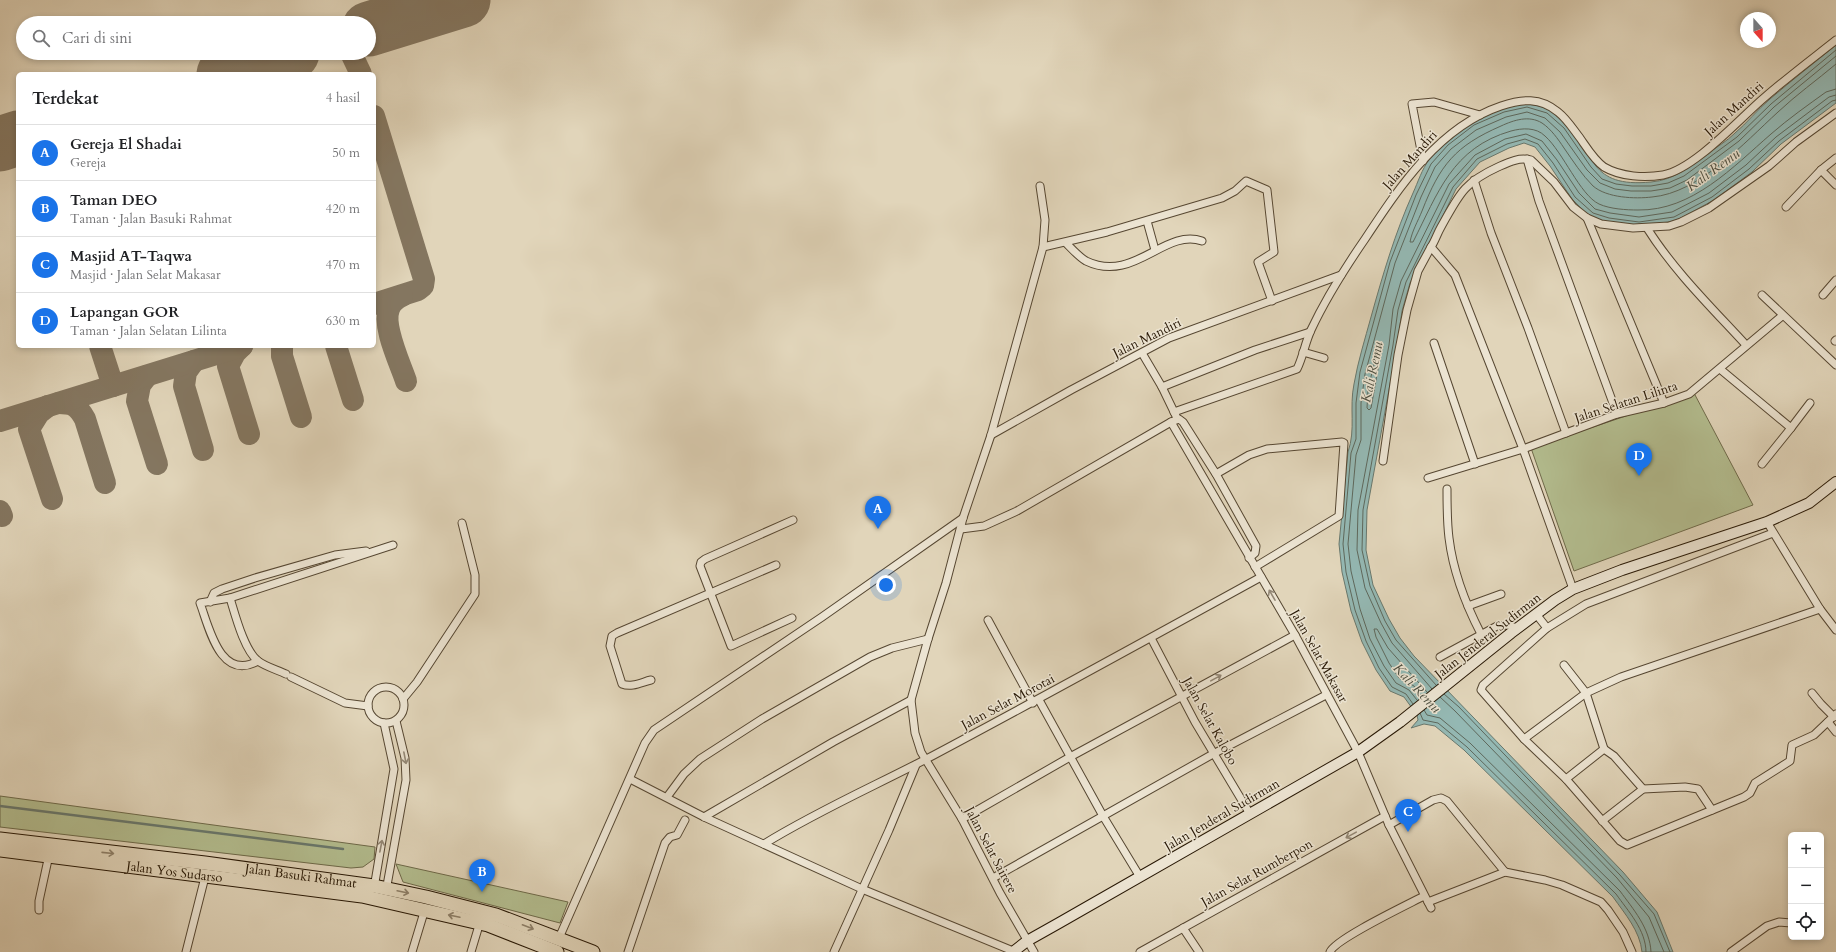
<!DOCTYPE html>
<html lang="id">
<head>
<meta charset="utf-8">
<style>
  :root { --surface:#fff; --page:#f2f2f2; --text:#202124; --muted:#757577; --line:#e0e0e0; --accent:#1a73e8 }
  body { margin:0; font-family:Cardo,serif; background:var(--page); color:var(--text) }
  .controls { position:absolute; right:12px; bottom:12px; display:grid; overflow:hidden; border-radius:6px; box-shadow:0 2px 6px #0003 }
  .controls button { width:36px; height:36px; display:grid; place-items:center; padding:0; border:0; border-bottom:1px solid var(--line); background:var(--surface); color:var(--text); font:20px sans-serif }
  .compass { position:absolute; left:1740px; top:12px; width:36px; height:36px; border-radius:50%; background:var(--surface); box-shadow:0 2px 6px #0003; rotate:159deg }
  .you { position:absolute; left:886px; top:585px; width:14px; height:14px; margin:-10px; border:3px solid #fff; border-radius:50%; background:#1a73e8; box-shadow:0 0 0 6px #1a73e833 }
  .badge { display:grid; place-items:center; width:26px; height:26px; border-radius:50%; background:var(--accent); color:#fff; font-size:13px; font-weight:700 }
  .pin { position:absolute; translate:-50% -33px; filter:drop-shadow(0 1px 2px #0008) }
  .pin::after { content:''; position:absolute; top:21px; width:14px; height:12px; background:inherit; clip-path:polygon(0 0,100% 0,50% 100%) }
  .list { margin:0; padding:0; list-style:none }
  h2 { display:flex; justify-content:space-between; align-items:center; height:52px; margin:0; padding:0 16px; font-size:17px }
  h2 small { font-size:13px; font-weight:400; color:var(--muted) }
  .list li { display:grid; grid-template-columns:26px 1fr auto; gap:12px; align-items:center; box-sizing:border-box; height:56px; padding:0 16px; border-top:1px solid var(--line) }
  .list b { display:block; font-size:15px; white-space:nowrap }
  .list p { margin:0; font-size:13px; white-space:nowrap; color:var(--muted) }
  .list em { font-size:13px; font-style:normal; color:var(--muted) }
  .icon { flex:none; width:22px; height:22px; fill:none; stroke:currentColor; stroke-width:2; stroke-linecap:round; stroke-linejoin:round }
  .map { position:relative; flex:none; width:1836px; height:952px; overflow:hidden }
  .search { position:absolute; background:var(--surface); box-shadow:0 2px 6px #0003; left:16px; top:16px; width:360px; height:44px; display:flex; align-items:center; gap:10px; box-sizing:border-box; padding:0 14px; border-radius:22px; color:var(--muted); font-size:15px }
  .panel { position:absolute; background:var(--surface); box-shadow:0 2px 6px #0003; left:16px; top:72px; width:360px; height:276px; border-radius:6px }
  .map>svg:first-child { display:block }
</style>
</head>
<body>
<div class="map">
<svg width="1836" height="952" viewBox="0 0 1836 952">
  <rect width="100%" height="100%" fill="#e1d5ba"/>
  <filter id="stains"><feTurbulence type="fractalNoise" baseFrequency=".005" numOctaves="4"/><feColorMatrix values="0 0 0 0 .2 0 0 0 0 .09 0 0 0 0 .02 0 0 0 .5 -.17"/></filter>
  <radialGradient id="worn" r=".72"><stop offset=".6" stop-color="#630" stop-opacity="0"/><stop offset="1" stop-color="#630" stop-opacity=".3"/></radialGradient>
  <g fill="#b3bd8f" stroke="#6e6a4a">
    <path d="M1694,393l59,112 -179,66 -43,-123z"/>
    <path d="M0,796l375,51 -1,12 -11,8 -12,1 -351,-41z"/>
    <path d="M396,864l172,38 -8,21 -157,-41z"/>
  </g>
  <path fill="#94b8b3" stroke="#69786d" d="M1836,45v58l-55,41 -29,28 -38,28 -39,21 -36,5 -31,-4 -18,-5 -18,-18 -22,-33 -15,-19 -11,-4 -15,5 -29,14 -24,27 -46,94 -8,28 -5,35 -30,164 -1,40 7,35 16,34 11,19 14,18 209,216 34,40 16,40h-31c-2,-21 -17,-38 -29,-55l-149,-147 -29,-24 -11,-2 -13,4 7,-8 -1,-5 -13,-18 -14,-6 -14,-21 -14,-28 -11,-31 -9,-39 -3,-28 9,-92c8,-23 1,-44 6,-68 4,-23 11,-45 17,-67 12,-43 24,-84 42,-124 5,-11 9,-24 16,-33 23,-29 82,-71 120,-50 4,2 8,7 12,10 36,34 27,68 90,62 24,-2 39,-16 57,-29 9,-6 19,-12 27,-20 12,-10 22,-23 35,-34 21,-18 44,-36 66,-54z"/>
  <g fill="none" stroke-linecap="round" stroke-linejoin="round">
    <g stroke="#5e685c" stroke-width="1">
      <path d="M1836,64c-19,16 -40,31 -58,48 -34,31 -79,81 -126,85 -17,2 -45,1 -59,-11 -11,-11 -20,-25 -29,-38 -6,-9 -13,-19 -22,-25 -13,-8 -28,-3 -41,3 -46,20 -61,39 -79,85 -4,10 -10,20 -12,31h3c25,-49 39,-94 98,-111 11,-3 25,-4 34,5 18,16 35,59 54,68 11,5 27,6 39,6 54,1 95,-43 133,-76 17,-15 37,-29 55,-42l10,-3"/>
      <path d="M1379,350l2,2 -10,56 -2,2 -2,-2 1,-19 9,-37z"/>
      <path d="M1436,685l-40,-45 -11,-19 -15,-35 -8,-36 1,-40 30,-165 5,-35 8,-28 47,-95 24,-28 30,-15 18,-5 13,5 15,19 22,34 18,16 16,5 30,4 35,-5 38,-20 37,-28 30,-28 53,-40 4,-1"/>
      <path d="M1432,689l-40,-46 -11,-20 -16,-35 -8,-38 1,-40 31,-165 4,-36 8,-28 48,-97 26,-29 30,-16 21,-5 16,7 15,19 22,33 16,16 15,4 29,4 33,-5 37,-19 37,-28 30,-28 53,-40 7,-2"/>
      <path d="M1444,694l15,13 161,168 34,39 16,38"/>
      <path d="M1422,697l-8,-11 -15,-8 -10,-15 -13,-26 -2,-8h3l11,19 39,44"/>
      <path d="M1440,697l15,14 162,167 32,39 15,35"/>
      <path d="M1417,700l-8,-10 -13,-7 -12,-17 -14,-27 -10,-30 -9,-38 -3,-27 8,-89 5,-15v-37l4,-29 30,-111 26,-66 14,-30 16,-18 25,-19 30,-13 21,-5 18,6 15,14 27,38 13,13 15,6 16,2h20l19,-3 17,-8 52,-39 35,-34 62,-51"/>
      <path d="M1413,704l-7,-10 -14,-7 -13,-19 -13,-27 -11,-31 -9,-38 -3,-28 8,-91 5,-14v-36l4,-31 30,-110 26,-67 15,-31 17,-19 26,-20 30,-13 23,-5 20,6 17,15 27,39 11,12 14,5 16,2h19l17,-3 16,-7 53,-39 34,-33 65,-54"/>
      <path d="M1424,710l3,5 13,3 30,25 150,148c13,18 30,37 31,61"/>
      <path d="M1420,713l3,7 15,3 29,24 149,147c12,17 30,36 30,58"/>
    </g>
    <path stroke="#69786d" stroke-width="2.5" d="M0,806l343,43"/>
    <g stroke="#847660" stroke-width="22">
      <path d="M369,32l8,-5"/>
      <path d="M351,53l10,21"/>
      <path d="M374,116l50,163 -1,7 -5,4 -44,14"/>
      <path d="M8,141l10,3"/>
      <path d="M402,296c-6,3 -11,6 -13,13 -7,17 11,54 17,72"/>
      <path d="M100,346l13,40"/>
      <path d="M242,346l-7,7 -7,13 21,68"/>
      <path d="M282,346v10l19,61"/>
      <path d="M336,346l17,54"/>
      <path d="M194,361l-8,11 -2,14 19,64"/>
      <path d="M147,376l-7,9 -3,16 20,63"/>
      <path d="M59,403c14,0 19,3 26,16l20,64"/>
      <path d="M48,406l-9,7 -10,16 23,70"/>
      <path d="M0,421l242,-75"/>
      <path d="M0,511l2,5"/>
    </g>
    <g stroke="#847660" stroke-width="55">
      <path d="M369,29l94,-29"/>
      <path d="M224,74l68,-21"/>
      <path d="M0,144l18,-6"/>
    </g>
    <defs>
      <g id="street">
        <path d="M1527,159l12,42 78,213"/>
        <path d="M1423,161l-11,-57 22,-2 46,13"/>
        <path d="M1821,170l15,15"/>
        <path d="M1474,180l17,53 37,95 38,105"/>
        <path d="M1786,207l35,-37 15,-12"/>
        <path d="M1587,218l77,185"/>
        <path d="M1147,221l8,29"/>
        <path d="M1647,228c27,43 65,80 99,117"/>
        <path d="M1066,243c6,6 13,14 20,18 48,23 78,-33 116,-20"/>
        <path d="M1043,247l64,-15 115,-34 13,-7 11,-10 21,9 7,62 -16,10 14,39"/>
        <path d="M1762,295l74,70"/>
        <path d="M1823,295l13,-15"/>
        <path d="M1835,341l1,-1"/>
        <path d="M1434,343l41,121"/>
        <path d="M1303,352l21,6"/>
        <path d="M1142,353l20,34 14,29"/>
        <path d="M1720,369l71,59 19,-25"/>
        <path d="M1162,387l93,-37 55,-18"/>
        <path d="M1174,412l123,-43c6,-12 8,-26 14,-39 15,-32 34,-62 54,-91 35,-53 74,-112 136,-133 21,-7 39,-9 57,6 9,7 15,17 22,26 7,10 14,22 24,29 17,10 41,11 59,8 32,-6 77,-57 102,-78 23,-20 47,-38 71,-57"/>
        <path d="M1171,422l124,213 63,117 31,73 42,83"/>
        <path d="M991,435l80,-45 98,-52 172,-63"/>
        <path d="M1383,461l15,-106 9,-45 11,-39 13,-24"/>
        <path d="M1762,464l29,-36"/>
        <path d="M1216,474l33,-19 18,-6 75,-7 2,1 -5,73 -84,51"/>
        <path d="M1428,478l95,-29 94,-35 47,-11 25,-9 93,-78"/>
        <path d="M1447,489c0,16 0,33 2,49 4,33 17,67 32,96"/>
        <path d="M1767,522l53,87 16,21"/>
        <path d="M961,529l23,-3 33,-15 154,-89 8,-3 4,3 33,52 40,72 -1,7 -6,5"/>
        <path d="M1773,533l-187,71 -39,24 -64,57 -2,5 43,49 42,40 54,62 7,4 117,-48 6,-4 5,-10 35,-22 2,-16 22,-10 22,-21"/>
        <path d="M1573,589l-50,-140 -68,-174 -24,-28c4,-6 6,-13 10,-20 18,-32 22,-44 57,-60 11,-5 21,-10 33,-7l23,22 19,25 14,11 14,6 32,4 36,-2 12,-4 28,-14 60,-42 27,-24 40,-29"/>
        <path d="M230,598c5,16 14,52 28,63 8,6 20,9 28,13"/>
        <path d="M210,602l4,-9 8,-4 33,-11 80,-23 31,-4"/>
        <path d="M1468,606l33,-12"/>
        <path d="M1536,614l11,14"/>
        <path d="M792,618l-61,28 -31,-80 1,-4 4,-3 88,-39"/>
        <path d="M988,620l45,83"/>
        <path d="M1151,638l44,84 55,92"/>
        <path d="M1440,657l57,-31 11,-1 9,3"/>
        <path d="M258,661c-38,21 -49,-34 -58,-58l30,-5 163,-53"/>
        <path d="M1564,665l22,28 18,56"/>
        <path d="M291,677l54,26 23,3"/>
        <path d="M651,680c-9,2 -19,8 -29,4l-12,-38 2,-10 5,-3 159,-68"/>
        <circle cx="386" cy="705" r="18"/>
        <path d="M1812,693l9,11 13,13"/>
        <path d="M403,699l14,-17 58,-88v-19l-13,-52"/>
        <path d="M1039,700l64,116 37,61"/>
        <path d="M1828,722l8,10"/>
        <path d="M1524,739l62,-46 35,-16 199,-68"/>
        <path d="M630,779l74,38 158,72 151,62"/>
        <path d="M1566,779l38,-30 10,7 29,33"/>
        <path d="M667,797l17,-23 16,-15 62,-40 108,-62 22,-9 36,-9"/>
        <path d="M704,817l129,-75 78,-42"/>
        <path d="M962,819l108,-62 225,-122"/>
        <path d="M1602,821l41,-32 42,-2 13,2 14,21"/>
        <path d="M1389,825l44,-25 8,-2 6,3 58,71"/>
        <path d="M764,844c55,-34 113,-59 170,-89 109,-58 218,-118 327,-178"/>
        <path d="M993,878l220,-124 113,-59"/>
        <path d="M374,888l20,-119 -10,-46"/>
        <path d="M386,891l20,-111 -1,-22 -9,-37"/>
        <path d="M1428,902l77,-30 40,8 17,5 39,17 7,8 15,22 9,20"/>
        <path d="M39,910v-9l10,-46"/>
        <path d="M1183,928l16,24"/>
        <path d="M559,938l86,-195 9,-13 168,-113 141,-99"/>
        <path d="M186,952l19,-75"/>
        <path d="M412,952l13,-43"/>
        <path d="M471,952l9,-30"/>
        <path d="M628,952l37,-109 5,-6 7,-2 8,-15"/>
        <path d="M834,952l55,-122 27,-65"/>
        <path d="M1034,952l-34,-59 -38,-74 -41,-67 -6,-19 -4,-33 17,-61 18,-56 17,-65 28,-83 52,-188 2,-27 -5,-34"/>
        <path d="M1140,952l245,-136"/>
        <path d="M1330,952c5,-13 79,-48 94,-56"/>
        <path d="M1731,952l36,-26 12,-4 12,1"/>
      </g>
      <path id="secondary" d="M1013,952l14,-11 32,-18 299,-171 42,-30 111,-89 44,-33 18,-11 49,-19 145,-48 42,-19 27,-21"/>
      <g id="highway">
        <path id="s1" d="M0,839l205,24 169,23 52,11 70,18 97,37"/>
        <path id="s2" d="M0,850l362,46 126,29 69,27"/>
      </g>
    </defs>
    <use href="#street" stroke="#564732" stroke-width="9"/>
    <use href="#secondary" stroke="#281805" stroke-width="12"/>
    <use href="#highway" stroke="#281805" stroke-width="15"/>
    <use href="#street" stroke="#ece4d2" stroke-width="7"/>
    <use href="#secondary" stroke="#ece4d2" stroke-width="10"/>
    <use href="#highway" stroke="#e1d5ba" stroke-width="13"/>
  </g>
  <defs><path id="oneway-shaft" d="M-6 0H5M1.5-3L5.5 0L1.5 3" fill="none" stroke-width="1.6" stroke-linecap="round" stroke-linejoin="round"/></defs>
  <g stroke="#948876">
    <use href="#oneway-shaft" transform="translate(1272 595) rotate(-120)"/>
    <use href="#oneway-shaft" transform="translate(1216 678) rotate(-29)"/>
    <use href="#oneway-shaft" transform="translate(405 758) rotate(79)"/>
    <use href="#oneway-shaft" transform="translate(1351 835) rotate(151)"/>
    <use href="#oneway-shaft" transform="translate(381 846) rotate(-79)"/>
  </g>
  <g stroke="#8e8069">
    <use href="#oneway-shaft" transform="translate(108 853) rotate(6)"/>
    <use href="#oneway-shaft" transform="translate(403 892) rotate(12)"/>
    <use href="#oneway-shaft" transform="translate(454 916) rotate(-168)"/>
    <use href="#oneway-shaft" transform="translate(528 927) rotate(21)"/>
  </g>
  <g text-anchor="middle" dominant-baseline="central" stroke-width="3" stroke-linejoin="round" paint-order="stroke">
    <g font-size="13" fill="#281805" stroke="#ece4d2">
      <text transform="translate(1734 109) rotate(-42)">Jalan Mandiri</text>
      <text transform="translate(1410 160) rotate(-48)">Jalan Mandiri</text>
      <text transform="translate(1147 338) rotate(-26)">Jalan Mandiri</text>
      <text transform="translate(1626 402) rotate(-18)">Jalan Selatan Lilinta</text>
      <text transform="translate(1488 636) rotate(-38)">Jalan Jenderal Sudirman</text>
      <text transform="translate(1319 656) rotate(61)">Jalan Selat Makasar</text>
      <text transform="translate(1008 702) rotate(-28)">Jalan Selat Morotai</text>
      <text transform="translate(1210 721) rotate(61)">Jalan Selat Kalobo</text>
      <text transform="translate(1222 815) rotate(-30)">Jalan Jenderal Sudirman</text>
      <text transform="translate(991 850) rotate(62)">Jalan Selat Sairere</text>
      <text stroke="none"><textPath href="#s2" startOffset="176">Jalan Yos Sudarso</textPath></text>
      <text transform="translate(1257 873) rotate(-29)">Jalan Selat Rumberpon</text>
      <text stroke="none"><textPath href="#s1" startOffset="303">Jalan Basuki Rahmat</textPath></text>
    </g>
    <g font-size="14" font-style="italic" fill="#4e5042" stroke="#ece4d2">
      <text transform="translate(1713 170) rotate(-36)">Kali Remu</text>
      <text transform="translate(1372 372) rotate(-78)">Kali Remu</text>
      <text transform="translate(1417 688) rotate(47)">Kali Remu</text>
    </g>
  </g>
  <rect width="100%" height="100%" filter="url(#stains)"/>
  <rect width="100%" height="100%" fill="url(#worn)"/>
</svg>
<div class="controls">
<button>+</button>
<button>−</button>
<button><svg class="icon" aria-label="locate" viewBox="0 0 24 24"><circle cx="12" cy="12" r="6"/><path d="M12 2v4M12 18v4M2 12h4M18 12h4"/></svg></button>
</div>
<svg class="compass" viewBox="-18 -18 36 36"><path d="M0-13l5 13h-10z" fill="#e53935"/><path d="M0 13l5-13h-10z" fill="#757577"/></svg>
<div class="you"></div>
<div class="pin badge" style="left:878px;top:529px">A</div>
<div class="pin badge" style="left:482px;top:892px">B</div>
<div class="pin badge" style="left:1408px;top:832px">C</div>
<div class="pin badge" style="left:1639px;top:476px">D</div>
<div class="search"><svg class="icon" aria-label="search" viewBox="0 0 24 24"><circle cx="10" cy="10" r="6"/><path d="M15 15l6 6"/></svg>Cari di sini</div>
<section class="panel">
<h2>Terdekat<small>4 hasil</small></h2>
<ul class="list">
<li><span class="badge">A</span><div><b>Gereja El Shadai</b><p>Gereja</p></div><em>50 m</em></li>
<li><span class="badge">B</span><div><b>Taman DEO</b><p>Taman · Jalan Basuki Rahmat</p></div><em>420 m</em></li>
<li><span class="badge">C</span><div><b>Masjid AT-Taqwa</b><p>Masjid · Jalan Selat Makasar</p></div><em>470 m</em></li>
<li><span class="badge">D</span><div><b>Lapangan GOR</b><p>Taman · Jalan Selatan Lilinta</p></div><em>630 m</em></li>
</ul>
</section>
</div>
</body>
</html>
